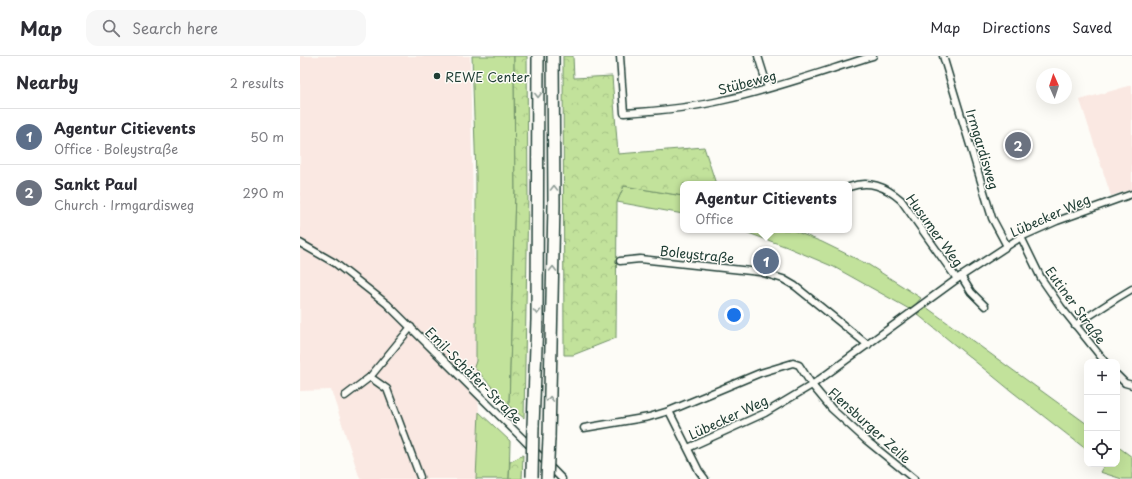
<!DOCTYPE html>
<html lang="en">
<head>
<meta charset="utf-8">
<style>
  :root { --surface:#fff; --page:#f7f7f7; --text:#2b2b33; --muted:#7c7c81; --line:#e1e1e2; --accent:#1a73e8 }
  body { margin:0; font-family:"Playpen Sans",sans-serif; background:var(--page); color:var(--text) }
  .controls { position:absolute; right:12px; bottom:12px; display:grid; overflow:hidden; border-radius:8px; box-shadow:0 4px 16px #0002 }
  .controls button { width:36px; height:36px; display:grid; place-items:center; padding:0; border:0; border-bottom:1px solid var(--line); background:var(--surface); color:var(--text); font:20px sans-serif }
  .compass { position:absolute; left:736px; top:12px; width:36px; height:36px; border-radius:50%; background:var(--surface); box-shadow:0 4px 16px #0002; rotate:357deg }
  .you { position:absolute; left:434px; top:259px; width:14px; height:14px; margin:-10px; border:3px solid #fff; border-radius:50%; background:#1a73e8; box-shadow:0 0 0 6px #1a73e833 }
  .badge { display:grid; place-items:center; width:26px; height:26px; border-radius:50%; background:var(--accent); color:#fff; font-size:13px; font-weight:700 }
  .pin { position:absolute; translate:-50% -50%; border:2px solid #fff; box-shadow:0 1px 4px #0006 }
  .popup { position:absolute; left:380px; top:125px; width:172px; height:52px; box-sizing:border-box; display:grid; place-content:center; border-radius:8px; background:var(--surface); filter:drop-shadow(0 1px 3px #0005); font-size:13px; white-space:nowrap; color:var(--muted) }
  .popup b { font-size:15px; color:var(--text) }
  .popup::after { content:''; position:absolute; left:50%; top:100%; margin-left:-8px; border:8px solid transparent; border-top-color:var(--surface) }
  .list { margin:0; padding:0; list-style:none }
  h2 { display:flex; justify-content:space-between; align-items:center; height:52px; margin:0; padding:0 16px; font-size:17px }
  h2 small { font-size:13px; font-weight:400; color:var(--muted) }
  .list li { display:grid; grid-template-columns:26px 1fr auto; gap:12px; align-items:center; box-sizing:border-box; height:56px; padding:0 16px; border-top:1px solid var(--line) }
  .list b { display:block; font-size:15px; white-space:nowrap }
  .list p { margin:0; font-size:13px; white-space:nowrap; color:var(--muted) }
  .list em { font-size:13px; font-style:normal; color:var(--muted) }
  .icon { flex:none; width:22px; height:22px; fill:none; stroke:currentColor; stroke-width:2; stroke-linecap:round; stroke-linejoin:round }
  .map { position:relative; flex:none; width:832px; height:423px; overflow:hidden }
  header { display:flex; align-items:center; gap:24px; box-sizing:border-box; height:56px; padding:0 20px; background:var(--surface); border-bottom:1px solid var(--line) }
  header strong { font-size:19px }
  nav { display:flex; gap:22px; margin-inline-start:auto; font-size:14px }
  .search { width:280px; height:36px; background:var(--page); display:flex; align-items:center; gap:10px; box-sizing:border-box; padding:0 14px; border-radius:12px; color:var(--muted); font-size:15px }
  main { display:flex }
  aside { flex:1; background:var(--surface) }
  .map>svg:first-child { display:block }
</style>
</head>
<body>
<header>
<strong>Map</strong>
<div class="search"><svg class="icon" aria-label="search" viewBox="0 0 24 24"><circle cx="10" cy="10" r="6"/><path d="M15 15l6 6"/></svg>Search here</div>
<nav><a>Map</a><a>Directions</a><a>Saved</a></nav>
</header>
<main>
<aside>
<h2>Nearby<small>2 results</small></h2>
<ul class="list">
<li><span class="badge" style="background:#5c6f8a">1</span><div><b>Agentur Citievents</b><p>Office · Boleystraße</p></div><em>50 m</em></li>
<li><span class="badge" style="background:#6b7280">2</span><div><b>Sankt Paul</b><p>Church · Irmgardisweg</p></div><em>290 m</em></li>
</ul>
</aside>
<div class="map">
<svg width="832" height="423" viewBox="0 0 832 423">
  <defs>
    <pattern id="forest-crowns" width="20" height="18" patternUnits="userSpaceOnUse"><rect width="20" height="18" fill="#c2e29b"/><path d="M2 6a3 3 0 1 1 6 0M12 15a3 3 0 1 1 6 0" fill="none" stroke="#a6c386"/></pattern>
  </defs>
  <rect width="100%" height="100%" fill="#fdfcf7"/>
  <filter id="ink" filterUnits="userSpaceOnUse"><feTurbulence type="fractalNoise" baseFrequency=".025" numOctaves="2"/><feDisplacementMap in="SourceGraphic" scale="8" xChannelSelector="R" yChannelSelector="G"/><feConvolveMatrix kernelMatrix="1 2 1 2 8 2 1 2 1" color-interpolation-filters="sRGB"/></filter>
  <g filter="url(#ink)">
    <g fill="#fae8e2">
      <path d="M0,0h170l6,305 3,51 -3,67h-116l-29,-89 -31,1z"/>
      <path d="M832,29v104l-21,7 -31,-96z"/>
    </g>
    <g fill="#c2e29b" stroke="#709068">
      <path d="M172,0h42l1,136 -6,214 -35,-39 2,-6v-184z"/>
      <path d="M324,130l59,10v18l-66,-12z"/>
      <path d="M440,174h52l30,12 47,23 52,33 -10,12 -77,-43 -47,-20z"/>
      <path d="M626,251l161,117v26l-77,-60 -93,-76z"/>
      <path d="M179,356l31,29 -1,38h-33z"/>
      <path d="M817,390l15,11v22h-10l-22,-7 5,-8h12z"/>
    </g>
    <g fill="url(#forest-crowns)" stroke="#709068">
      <path d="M214,0h13l1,141 -4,221 -15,-12 6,-214z"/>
      <path d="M263,0h10l1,22 38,-2 6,78 86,-7 12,37h-33v12l-59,-10 -7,16 -1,136 -43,17h-9z"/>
      <path d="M223,399l-1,24h-13l1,-17z"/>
    </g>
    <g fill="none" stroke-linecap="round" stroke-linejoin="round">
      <defs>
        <g id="minor">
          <path d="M320,0l4,57c33,-2 67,-5 100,-13 50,-11 100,-29 149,-44"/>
          <path d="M458,0l10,32"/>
          <path d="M643,0l49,162 15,28"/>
          <path d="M549,131c20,-7 36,-1 52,13l56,79"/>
          <path d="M721,181l20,41 20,29 44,55"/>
          <path d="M0,187l35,20 52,41 135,134 40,41"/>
          <path d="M320,205l20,-2 120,13 23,7 12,7 73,59"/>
          <path d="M661,220l10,16 14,14"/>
          <path d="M775,269l42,-27 15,-9"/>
          <path d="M817,319l8,8 7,2"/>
          <path d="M70,321l17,12 33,88"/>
          <path d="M45,340l25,-19 41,-50"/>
          <path d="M369,355l30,60 6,8"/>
          <path d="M284,372l65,-11 20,-6 91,-38 33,-10 6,2 13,20 20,24 34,31 48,39"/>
          <path d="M388,392l77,-35 47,-28 145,-106 64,-42 36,-16 75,-27"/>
        </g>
        <g id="motorway">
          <path d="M233,370l4,-106 1,-264"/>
          <path d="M249,382l5,-233 -1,-149"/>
        </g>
      </defs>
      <use href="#minor" stroke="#1f3d34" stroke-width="9"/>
      <use href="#motorway" stroke="#1f3d34" stroke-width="14"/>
      <use href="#minor" stroke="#fdfcf7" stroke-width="6"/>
      <use href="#motorway" stroke="#fdfcf7" stroke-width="11"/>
      <defs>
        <g id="motorway-bridge">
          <path d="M232,421l1,-51"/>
          <path d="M247,423l2,-41"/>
        </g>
      </defs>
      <use href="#motorway-bridge" stroke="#1f3d34" stroke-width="14" stroke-linecap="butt"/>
      <use href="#motorway-bridge" stroke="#fdfcf7" stroke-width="11"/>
    </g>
    <defs><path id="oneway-chevron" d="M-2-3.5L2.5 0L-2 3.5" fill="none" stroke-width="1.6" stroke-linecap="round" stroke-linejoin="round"/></defs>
    <g stroke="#8e9c96">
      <use href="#oneway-chevron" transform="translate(238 39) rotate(89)"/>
      <use href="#oneway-chevron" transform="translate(254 132) rotate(-90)"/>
      <use href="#oneway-chevron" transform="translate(253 213) rotate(-89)"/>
      <use href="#oneway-chevron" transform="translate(237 256) rotate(91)"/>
      <use href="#oneway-chevron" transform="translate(250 343) rotate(-88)"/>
    </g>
  </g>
  <circle fill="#1f3d34" stroke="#fdfcf7" stroke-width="1.5" cx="137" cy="20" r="4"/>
  <g text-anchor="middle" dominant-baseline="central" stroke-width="3" stroke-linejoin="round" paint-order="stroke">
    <g font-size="13" fill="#1f3d34" stroke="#fdfcf7" text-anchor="start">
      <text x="145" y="20">REWE Center</text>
    </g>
    <g font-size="13" fill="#1f3d34" stroke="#fdfcf7">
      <text transform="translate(447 26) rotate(-15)">Stübeweg</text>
      <text transform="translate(683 93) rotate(73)">Irmgardisweg</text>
      <text transform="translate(750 159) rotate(-24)">Lübecker Weg</text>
      <text transform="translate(635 174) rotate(54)">Husumer Weg</text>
      <text transform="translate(397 198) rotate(6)">Boleystraße</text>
      <text transform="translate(776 249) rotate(54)">Eutiner Straße</text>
      <text transform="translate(174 319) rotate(45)">Emil-Schäfer-Straße</text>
      <text transform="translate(428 361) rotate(-25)">Lübecker Weg</text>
      <text transform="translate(570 369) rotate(42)">Flensburger Zeile</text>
    </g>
  </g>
</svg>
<div class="controls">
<button>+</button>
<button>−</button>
<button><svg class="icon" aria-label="locate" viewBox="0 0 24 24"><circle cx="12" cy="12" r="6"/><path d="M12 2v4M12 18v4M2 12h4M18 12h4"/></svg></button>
</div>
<svg class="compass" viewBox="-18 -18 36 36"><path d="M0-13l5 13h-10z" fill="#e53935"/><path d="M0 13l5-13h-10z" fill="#7c7c81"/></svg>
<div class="you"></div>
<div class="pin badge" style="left:466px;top:205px;background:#5c6f8a">1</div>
<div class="popup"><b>Agentur Citievents</b>Office</div>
<div class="pin badge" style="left:718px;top:89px;background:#6b7280">2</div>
</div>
</main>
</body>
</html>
